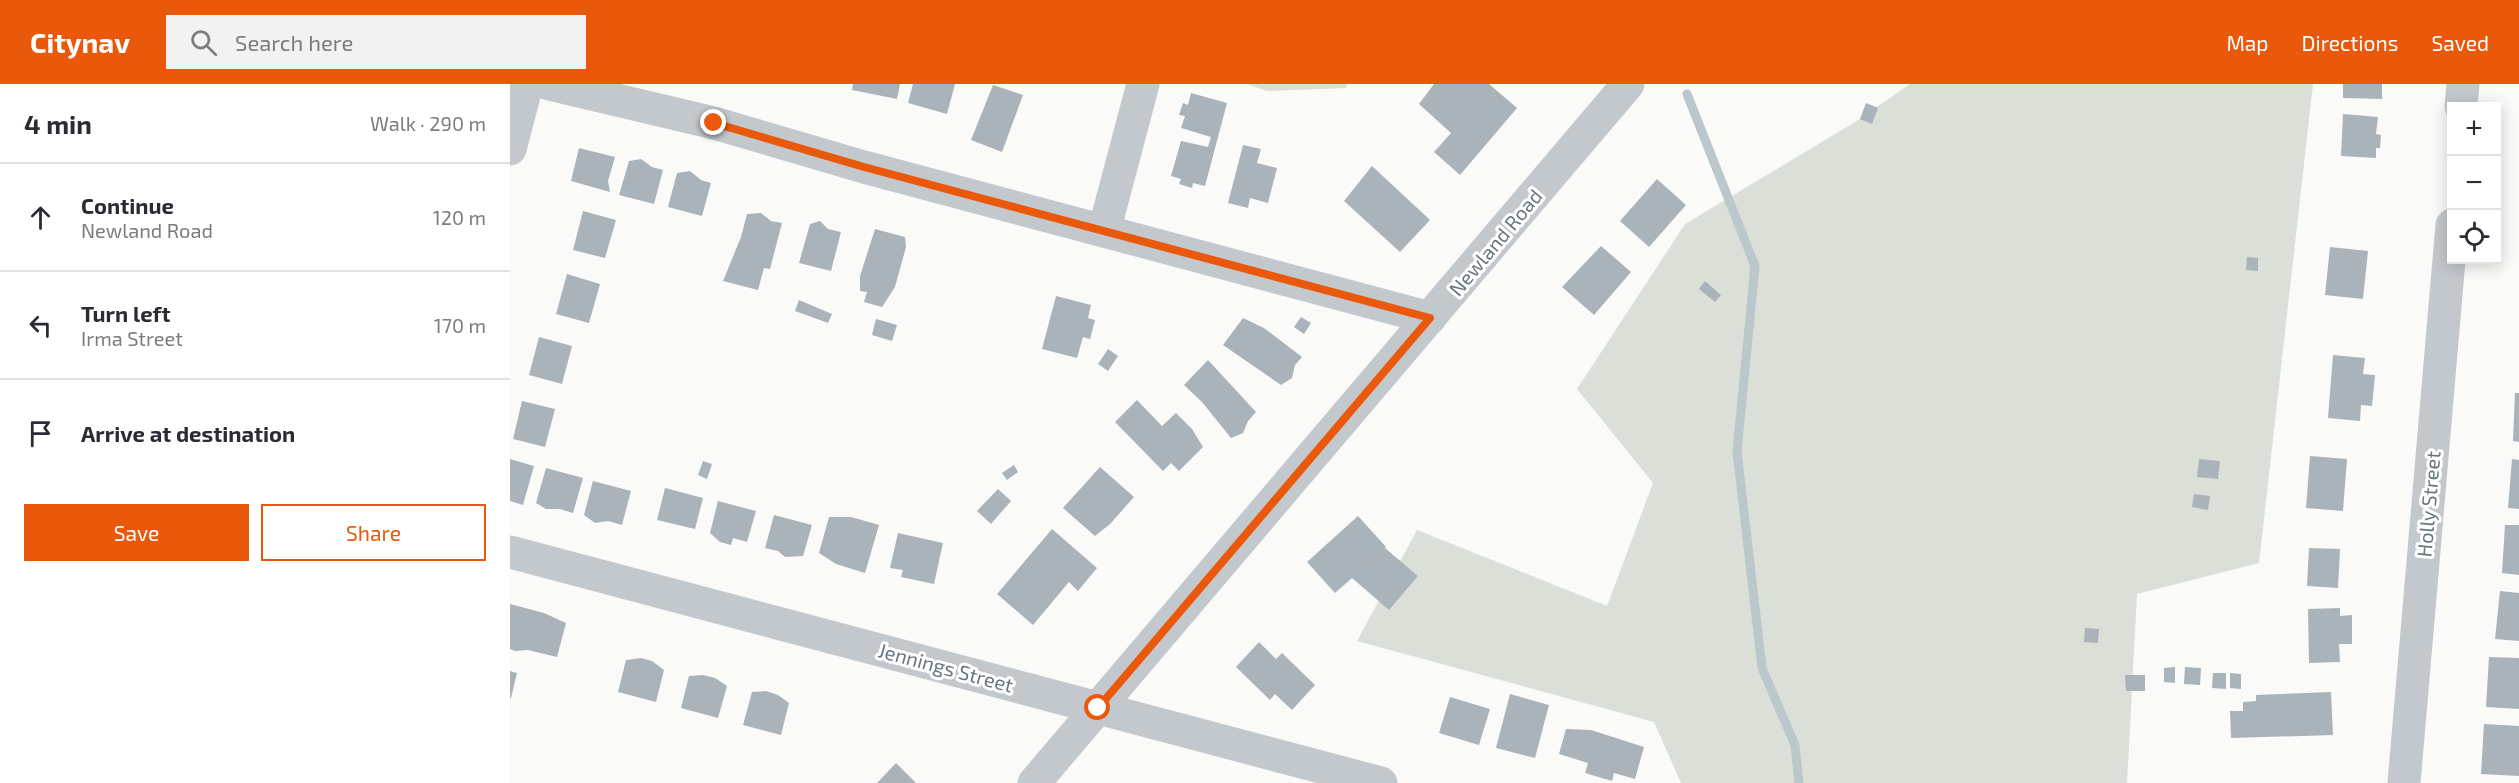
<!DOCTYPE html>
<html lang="en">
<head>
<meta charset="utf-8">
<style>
  :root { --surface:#fff; --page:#f2f2f3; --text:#2b2b33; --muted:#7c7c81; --line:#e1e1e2; --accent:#ea580c }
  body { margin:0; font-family:"Exo 2",sans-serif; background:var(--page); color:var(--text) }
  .controls { position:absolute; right:18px; top:18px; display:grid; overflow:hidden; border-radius:0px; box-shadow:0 3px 15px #0003 }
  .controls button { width:54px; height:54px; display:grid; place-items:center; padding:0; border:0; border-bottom:2px solid var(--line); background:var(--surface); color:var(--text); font:30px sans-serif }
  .stop { position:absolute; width:18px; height:18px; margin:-14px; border:4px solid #ea580c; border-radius:50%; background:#fff }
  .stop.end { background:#ea580c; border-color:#fff; box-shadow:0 2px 6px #0008 }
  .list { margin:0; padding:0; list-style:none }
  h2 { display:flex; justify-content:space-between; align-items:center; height:78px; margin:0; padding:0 24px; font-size:26px }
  h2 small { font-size:20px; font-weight:400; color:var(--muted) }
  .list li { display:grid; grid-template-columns:39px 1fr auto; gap:18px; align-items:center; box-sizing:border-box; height:108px; padding:0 24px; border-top:2px solid var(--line) }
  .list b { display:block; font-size:22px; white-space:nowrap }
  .list p { margin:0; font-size:20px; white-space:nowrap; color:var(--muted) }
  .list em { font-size:20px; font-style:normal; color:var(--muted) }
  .actions { display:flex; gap:12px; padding:18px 24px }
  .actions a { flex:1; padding:14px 0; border:2px solid var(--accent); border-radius:0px; text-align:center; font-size:21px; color:var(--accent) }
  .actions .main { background:var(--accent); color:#fff }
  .icon { flex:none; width:33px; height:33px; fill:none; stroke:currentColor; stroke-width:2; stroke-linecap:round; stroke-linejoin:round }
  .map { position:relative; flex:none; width:2009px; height:699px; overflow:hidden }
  header { display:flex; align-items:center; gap:36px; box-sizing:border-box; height:84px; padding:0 30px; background:var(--accent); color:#fff }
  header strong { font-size:28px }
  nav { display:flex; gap:33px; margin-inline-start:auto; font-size:21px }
  .search { width:420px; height:54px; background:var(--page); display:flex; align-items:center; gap:15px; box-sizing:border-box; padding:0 21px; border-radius:0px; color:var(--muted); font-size:22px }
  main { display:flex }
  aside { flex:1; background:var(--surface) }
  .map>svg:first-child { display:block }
</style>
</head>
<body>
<header>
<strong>Citynav</strong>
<div class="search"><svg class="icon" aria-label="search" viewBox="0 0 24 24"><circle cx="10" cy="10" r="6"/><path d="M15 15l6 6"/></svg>Search here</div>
<nav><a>Map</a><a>Directions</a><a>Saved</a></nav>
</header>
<main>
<aside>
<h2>4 min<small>Walk · 290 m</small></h2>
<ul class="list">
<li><svg class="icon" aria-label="ahead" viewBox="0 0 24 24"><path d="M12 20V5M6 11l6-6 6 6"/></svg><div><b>Continue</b><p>Newland Road</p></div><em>120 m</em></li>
<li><svg class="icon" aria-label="left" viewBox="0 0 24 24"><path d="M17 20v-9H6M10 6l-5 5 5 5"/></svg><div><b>Turn left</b><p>Irma Street</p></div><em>170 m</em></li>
<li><svg class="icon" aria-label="arrive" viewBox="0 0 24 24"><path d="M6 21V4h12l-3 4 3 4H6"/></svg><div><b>Arrive at destination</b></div></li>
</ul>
<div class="actions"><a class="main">Save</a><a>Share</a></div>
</aside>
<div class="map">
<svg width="2009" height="699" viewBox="0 0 2009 699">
  <rect width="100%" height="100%" fill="#fafaf8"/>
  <g fill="#dadfd7">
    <path d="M737,0h100l-1,4 -79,3z"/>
    <path d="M1400,0h403l-54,479 -122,31 -10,189h-446l-27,-61 -297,-81 60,-111 190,76 46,-123 -76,-94 108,-165 170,-102z"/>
  </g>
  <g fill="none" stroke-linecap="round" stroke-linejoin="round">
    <path stroke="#bbc7cb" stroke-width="9" d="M1177,10l68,172 -18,185 25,217 33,77 4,38"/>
  </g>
  <g fill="#aab3b9">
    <path d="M343,0h47l-3,15 -45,-9z"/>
    <path d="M403,0h42l-8,30 -39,-11z"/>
    <path d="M924,0h55l28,24 -57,67 -26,-23 17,-19 -32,-29z"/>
    <path d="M1833,0h39v15l-39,-1z"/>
    <path d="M483,1l30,10 -21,57 -31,-12z"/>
    <path d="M681,9l36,10 -22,83 -12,-3 -1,5 -13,-4 2,-5 -10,-3 10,-35 27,6 3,-10 -30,-9 4,-12 -6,-1 4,-12 5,2z"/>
    <path d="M1356,19l12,5 -6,16 -12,-5z"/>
    <path d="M1833,30l35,3 -2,17 5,1 -1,13h-4v10l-35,-2z"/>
    <path d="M733,61l18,4 -4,14 20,5 -9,35 -18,-5 -2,10 -20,-5z"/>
    <path d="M69,64l36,9 -7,24 2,11 -39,-11z"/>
    <path d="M131,75l11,8 11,3 -9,34 -35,-9 10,-34z"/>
    <path d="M862,82l58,54 -30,32 -56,-51z"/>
    <path d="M180,87l11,9 10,3 -9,33 -34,-9 9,-34z"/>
    <path d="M1147,95l29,26 -37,42 -29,-26z"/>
    <path d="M73,127l33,9 -11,38 -32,-8z"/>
    <path d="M251,129l10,8 11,2 -12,46 -6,-1 -6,22 -35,-9 18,-44 6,-23z"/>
    <path d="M310,137l8,8 13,3 -10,39 -32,-8 11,-39z"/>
    <path d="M365,145l30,8 1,10 -11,40 -13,20 -18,-5 3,-10 -7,-1v-15z"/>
    <path d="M1091,162l30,26 -37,43 -32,-28z"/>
    <path d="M1820,163l38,4 -5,48 -38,-4z"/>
    <path d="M1737,173l11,1v13l-12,-1z"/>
    <path d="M57,190l33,10 -11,39 -33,-9z"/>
    <path d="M1195,197l16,14 -6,7 -16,-13z"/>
    <path d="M546,212l35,9 -3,13 7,2 -5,19 -7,-2 -6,21 -35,-9z"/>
    <path d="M289,216l33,14 -4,9 -33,-12z"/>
    <path d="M791,233l10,6 -7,11 -10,-7z"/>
    <path d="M733,234l21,10 38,29 -7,8 -3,13 -11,7 -58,-40z"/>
    <path d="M366,235l21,6 -5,16 -20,-6z"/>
    <path d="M29,253l33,9 -10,38 -33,-9z"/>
    <path d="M598,265l10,7 -10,15 -10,-7z"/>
    <path d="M1823,271l32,3 -2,16 12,1 -3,31 -11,-1 -1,16 -32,-3z"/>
    <path d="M698,276l48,52 -8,9 -5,12 -12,5 -29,-36 -18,-17z"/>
    <path d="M2005,309h4v49l-6,-1z"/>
    <path d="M627,316l25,26 14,-13 16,16 11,18 -24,24 -8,-8 -8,8 -48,-49z"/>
    <path d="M12,317l33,8 -10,38 -32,-8z"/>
    <path d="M1800,372l37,3 -4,52 -37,-3z"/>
    <path d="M0,375l24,7 -11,39 -13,-4z"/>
    <path d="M1689,375l21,2 -2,18 -21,-2z"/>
    <path d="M2002,375l7,1v49l-11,-1z"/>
    <path d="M193,377l9,3 -5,15 -9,-4z"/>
    <path d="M504,381l4,7 -11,8 -5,-7z"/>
    <path d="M590,383l34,30 -24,27 -15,12 -32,-28z"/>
    <path d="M36,384l37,10 -10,35 -13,-4h-14l-10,-6z"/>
    <path d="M83,397l38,10 -9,34 -14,-4 -13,2 -11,-8z"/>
    <path d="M155,404l38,10 -8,31 -38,-9z"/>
    <path d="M488,405l13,12 -20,23 -14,-13z"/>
    <path d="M1684,410l16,2 -2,14 -16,-3z"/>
    <path d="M208,417l38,10 -9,31 -14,-4 -2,7 -11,-3 -10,-9z"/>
    <path d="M264,431l38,10 -9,31 -18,1 -7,-6 -13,-3z"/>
    <path d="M848,432l28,31 -31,29 30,-28 33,28 -29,34 -37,-32 -17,15 -28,-31z"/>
    <path d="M319,433h22l28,8 -14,48 -29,-9 -17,-11z"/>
    <path d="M1995,441h14v50l-17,-2z"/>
    <path d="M542,445l45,39 -19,23 -9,-9 -36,43 -36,-31z"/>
    <path d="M388,449l45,10 -9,41 -33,-7 2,-7 -13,-2z"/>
    <path d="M1799,464l31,1 -2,39 -31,-2z"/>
    <path d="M1990,507l19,2v48l-24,-2z"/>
    <path d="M0,520l34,9 22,10 -9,34 -29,-7 -13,1 -5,-2z"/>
    <path d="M1830,524v8l12,-1v29h-13l1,18 -31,1 -1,-54z"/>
    <path d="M1575,544l14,1 -1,14 -14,-1z"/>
    <path d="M749,558l17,17 6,-6 33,32 -23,25 -17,-16 -5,6 -34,-33z"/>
    <path d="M1979,573l30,1v51l-33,-2z"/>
    <path d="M131,574l11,3 12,9 -8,32 -38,-10 8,-32z"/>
    <path d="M1665,583v16l-11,-1v-14z"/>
    <path d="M1675,583l16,1 -1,17 -16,-1z"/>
    <path d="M0,587l7,2 -6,25h-1z"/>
    <path d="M1703,589h13v16l-14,-1z"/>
    <path d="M1720,589l11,1v15l-11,-1z"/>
    <path d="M193,591l12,3 12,8 -9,32 -37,-10 8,-32z"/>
    <path d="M1615,591h20v16h-19z"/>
    <path d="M256,607l12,4 11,8 -8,32 -38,-10 9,-33z"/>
    <path d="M1821,608l2,43 -102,3 -1,-27h13v-9l13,-1v-6z"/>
    <path d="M1000,610l39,11 -14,53 -39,-10z"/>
    <path d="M940,613l40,12 -11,36 -40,-12z"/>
    <path d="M1974,640l35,2v50l-38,-2z"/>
    <path d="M1056,645l25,1 53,17 -9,32 -21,-6 -2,8 -27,-8 3,-10 -29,-9z"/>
    <path d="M386,679l20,20h-39z"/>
  </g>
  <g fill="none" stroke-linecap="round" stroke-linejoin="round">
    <g stroke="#c3c8cc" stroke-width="33">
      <path d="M39,0l165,39 150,44 566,151"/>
      <path d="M1951,22l2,-22"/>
      <path d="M0,65l17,-65"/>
      <path d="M594,147l39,-147"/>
      <path d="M0,468l871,231"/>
      <path d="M524,699l594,-699"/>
      <path d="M1894,699l48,-558"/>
    </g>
  </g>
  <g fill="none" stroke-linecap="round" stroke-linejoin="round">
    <path stroke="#ea580c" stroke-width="8" d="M204,39l150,44 566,151 -332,390"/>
  </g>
  <g text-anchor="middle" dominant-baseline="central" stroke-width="6" stroke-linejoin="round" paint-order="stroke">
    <g font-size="20" fill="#657683" stroke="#fff">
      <text transform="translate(985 158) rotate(-50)">Newland Road</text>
      <text transform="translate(1918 420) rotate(-85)">Holly Street</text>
      <text transform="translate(436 583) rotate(15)">Jennings Street</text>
    </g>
  </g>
</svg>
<div class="controls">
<button>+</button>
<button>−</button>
<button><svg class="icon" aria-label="locate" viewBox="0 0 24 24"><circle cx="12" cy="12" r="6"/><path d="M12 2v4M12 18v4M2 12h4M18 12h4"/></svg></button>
</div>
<div class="stop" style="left:588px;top:624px"></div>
<div class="stop end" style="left:204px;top:39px"></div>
</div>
</main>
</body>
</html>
